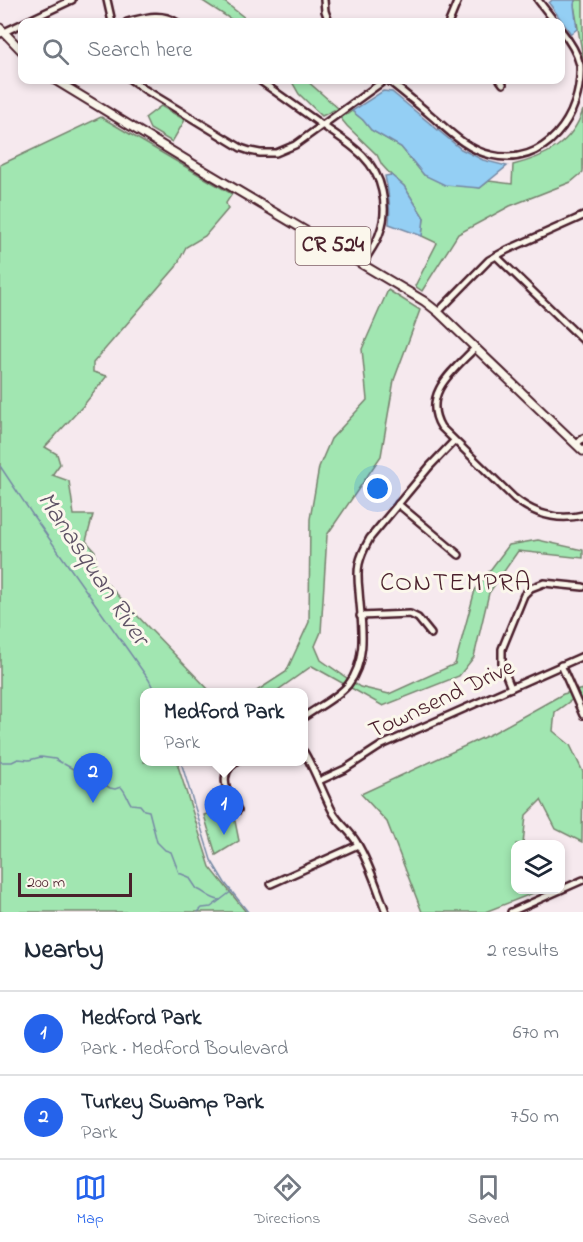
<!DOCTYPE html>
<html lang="en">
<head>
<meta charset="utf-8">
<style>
  :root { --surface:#fff; --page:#f2f2f3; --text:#1f2937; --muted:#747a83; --line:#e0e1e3; --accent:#2563eb }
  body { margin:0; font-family:"Indie Flower",sans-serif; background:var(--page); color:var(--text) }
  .controls { position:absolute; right:18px; bottom:18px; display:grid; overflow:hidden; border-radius:12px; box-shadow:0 3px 9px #0003 }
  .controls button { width:54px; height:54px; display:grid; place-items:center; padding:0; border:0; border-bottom:2px solid var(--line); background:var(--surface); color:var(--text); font:30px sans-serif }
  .scale { position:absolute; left:18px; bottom:15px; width:114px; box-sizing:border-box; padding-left:6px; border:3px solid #4a1f2b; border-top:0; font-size:16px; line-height:21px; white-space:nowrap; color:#4a1f2b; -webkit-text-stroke:4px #fbf7ec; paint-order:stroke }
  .you { position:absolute; left:378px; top:489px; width:21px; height:21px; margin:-15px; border:4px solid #fff; border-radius:50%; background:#1a73e8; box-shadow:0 0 0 9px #1a73e833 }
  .badge { display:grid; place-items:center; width:39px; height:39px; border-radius:50%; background:var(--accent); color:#fff; font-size:20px; font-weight:700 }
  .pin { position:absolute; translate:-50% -50px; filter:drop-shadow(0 2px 3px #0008) }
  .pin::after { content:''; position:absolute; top:32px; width:21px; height:18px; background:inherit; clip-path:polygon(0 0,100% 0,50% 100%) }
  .popup { position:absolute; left:140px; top:688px; width:168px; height:78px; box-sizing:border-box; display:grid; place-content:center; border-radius:12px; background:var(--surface); filter:drop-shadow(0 2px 4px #0005); font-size:20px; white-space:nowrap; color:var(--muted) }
  .popup b { font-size:22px; color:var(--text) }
  .popup::after { content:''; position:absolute; left:50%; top:100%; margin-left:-12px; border:12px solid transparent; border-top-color:var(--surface) }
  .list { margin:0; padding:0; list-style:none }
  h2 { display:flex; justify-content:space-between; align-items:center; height:78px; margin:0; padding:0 24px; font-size:26px }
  h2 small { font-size:20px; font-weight:400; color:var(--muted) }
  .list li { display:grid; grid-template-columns:39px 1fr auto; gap:18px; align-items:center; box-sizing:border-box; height:84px; padding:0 24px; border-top:2px solid var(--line) }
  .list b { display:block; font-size:22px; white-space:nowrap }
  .list p { margin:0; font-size:20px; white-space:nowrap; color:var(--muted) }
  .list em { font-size:20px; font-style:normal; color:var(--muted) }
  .icon { flex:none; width:33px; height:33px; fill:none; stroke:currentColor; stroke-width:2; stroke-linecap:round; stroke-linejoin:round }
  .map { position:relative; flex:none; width:583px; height:912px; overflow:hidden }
  .search { position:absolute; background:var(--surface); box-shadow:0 3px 9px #0003; left:18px; right:18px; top:18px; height:66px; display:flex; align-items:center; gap:15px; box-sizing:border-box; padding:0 21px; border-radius:12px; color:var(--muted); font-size:22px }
  .sheet { height:246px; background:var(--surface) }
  nav { display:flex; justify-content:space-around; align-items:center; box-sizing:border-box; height:84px; border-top:2px solid var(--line); background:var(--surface); font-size:16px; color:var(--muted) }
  nav a { display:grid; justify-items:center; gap:3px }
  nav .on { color:var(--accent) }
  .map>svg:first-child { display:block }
</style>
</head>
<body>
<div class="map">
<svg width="583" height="912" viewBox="0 0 583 912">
  <rect width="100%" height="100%" fill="#f6e9ee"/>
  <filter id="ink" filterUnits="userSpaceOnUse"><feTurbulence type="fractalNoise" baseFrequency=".0167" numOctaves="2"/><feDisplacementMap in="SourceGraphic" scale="12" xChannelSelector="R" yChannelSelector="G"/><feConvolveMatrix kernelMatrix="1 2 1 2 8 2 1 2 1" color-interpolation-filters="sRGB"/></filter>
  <g filter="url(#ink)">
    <g fill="#a1e6b1" stroke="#76826e" stroke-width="1.5">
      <path d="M201,0h21l28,22h-15z"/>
      <path d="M575,0h8v58l-9,-53z"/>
      <path d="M291,80h15l40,35 6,-4 11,9 8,10 30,17 23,28 56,13 9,-7 23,3 1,-19c32,-8 59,-21 70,-55v62l-12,10 -61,24 -52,28 -36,57 -7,-5 22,-43 -15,-7 2,-18 -20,-32 -13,-11 -9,-10 -5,-10 -30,-29 -13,-16 -12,6 -23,-22z"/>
      <path d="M161,106l24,14 -13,22 -22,-13 -5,-11z"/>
      <path d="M101,117l131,77 -6,9 2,6 -23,27 -19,11 -10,20 -83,96v9l14,4 -24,30 -38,41 12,7 3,10 -8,11 17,6 5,34h19l-7,26 9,10 1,21 52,55 63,65h-67v70h35l-1,4 32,101 36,45h-246v-747z"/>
      <path d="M388,290l32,20 -26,70 -13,76 -54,79 -6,97 -6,14 6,14 39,27 29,7 66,-30 20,-74 34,-45 29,-5 45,10v8l-65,-7 -29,42 -15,64 -15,19 -76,30 -71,-40 -37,26h-20l31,-20 23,-50 1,-103 9,-52 12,-28 36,-39 -5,-51z"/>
      <path d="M583,689v13l-10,-3 -18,13 -2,19 17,14 13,27 -1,70 -26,-13 -15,-29 -15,15 -3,29h-7v46h18l2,2 -51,20h-63l-35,-90 -26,-28 132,-61 70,-39z"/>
      <path d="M228,807l2,8 5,6 4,20 -23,14 -12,-40z"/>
    </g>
    <g fill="#94cff4" stroke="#7689a4" stroke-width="1.5">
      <path d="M552,0h23l-1,5 3,24 -6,5 -22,-31z"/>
      <path d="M383,91l9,1 69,57 22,11 24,6 -27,22 -35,-3 -21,-10 -23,-28 -30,-17 -8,-10 -11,-9z"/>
      <path d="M391,175l13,11 20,32 -2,18 -33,-12c2,-17 0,-31 -4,-48z"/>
    </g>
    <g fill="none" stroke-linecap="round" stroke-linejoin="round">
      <g stroke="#7689a4" stroke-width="1.5">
        <path d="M0,466l34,51 115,163 6,12"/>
        <path d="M0,762h12l6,-3 11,1 12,-3 14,2 7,4"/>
        <path d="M181,762l30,98 14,23 23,29"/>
        <path d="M64,764l29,16 6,1 11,7 5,1 6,-2c5,5 6,11 10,17l9,1 4,5 5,1 8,31 8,8 6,2 8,21 10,4 8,12c8,3 13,10 23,11"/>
        <path d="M198,912l4,-4 9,-1 21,-16"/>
      </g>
      <defs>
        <g id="minor">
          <path d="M107,0l5,22"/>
          <path d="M324,0l1,11 4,11"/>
          <path d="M538,0l17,22"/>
          <path d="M127,22c17,-4 33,-10 49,0"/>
          <path d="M449,22l9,-22"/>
          <path d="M0,34l72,-34"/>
          <path d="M131,80l13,9 97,59 9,3 10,2h16l19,-8 90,-65"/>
          <path d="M259,80c21,15 42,30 63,45 26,18 53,33 60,66 3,13 3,28 -2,41 -3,11 -12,22 -18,32"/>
          <path d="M388,80c15,12 31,25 46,38 17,15 34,32 57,37 53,13 92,-38 89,-90 -3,-13 -11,-25 -20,-36"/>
          <path d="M500,80l3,4"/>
          <path d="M496,256l87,84"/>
          <path d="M438,312l51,-52 18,-10 76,-34"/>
          <path d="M475,348c-21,22 -54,46 -34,79l73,71c20,16 44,23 69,17"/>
          <path d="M577,444l6,-6"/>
          <path d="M398,504l61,51"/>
          <path d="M360,616l50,-2 8,4 13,16"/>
          <path d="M561,665l22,50"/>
          <path d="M511,688l-9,-23v-16l22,-54 7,-7 13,-5 39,4"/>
          <path d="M304,717c14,-10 33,-19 44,-32 21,-27 13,-63 11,-94 -1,-9 -2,-18 0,-27 2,-10 6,-17 11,-26l60,-72 24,-25"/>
          <path d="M304,752c12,20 19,42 30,62 7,11 17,18 23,29 13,21 20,46 29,69"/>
          <path d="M236,762c-20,13 -8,33 2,48"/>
          <path d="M319,781l26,-12 37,-24 201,-89"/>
          <path d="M271,884l87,-39"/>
          <path d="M511,912l72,-32"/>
        </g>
        <g id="major">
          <path d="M0,28l22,23"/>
          <path d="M55,80l138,84 231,137 14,11 145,139"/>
        </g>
      </defs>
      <use href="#minor" stroke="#4a1f2b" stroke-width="10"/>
      <use href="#major" stroke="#4a1f2b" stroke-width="11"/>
      <use href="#minor" stroke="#fbf7ec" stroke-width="5"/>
      <use href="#major" stroke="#fbf7ec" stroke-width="7"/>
    </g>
  </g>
  <g text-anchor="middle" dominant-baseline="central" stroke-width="6" stroke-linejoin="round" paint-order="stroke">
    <rect fill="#fbf7ec" stroke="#7f6065" stroke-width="1.5" x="295.5" y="227" width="75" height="38" rx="4.5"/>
    <g font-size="22" font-weight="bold" fill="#4a1f2b">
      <text x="333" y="246">CR 524</text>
    </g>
    <g font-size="24" fill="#4a1f2b" stroke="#fbf7ec">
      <text transform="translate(442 700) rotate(-25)">Townsend Drive</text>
    </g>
    <g font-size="26" font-style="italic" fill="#605467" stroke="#fbf7ec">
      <text transform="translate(92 569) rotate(56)">Manasquan River</text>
    </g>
    <g font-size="26" letter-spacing="1.5" fill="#4a1f2b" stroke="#fbf7ec">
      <text x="456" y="584">CONTEMPRA</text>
    </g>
  </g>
</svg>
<div class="controls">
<button><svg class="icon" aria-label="layers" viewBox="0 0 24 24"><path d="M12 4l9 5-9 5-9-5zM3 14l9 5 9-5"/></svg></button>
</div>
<div class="scale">200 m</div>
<div class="you"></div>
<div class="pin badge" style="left:224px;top:835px">1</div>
<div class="popup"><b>Medford Park</b>Park</div>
<div class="pin badge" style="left:93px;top:803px">2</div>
<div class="search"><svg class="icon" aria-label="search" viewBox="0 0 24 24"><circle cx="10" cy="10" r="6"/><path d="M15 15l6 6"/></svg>Search here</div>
</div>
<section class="sheet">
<h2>Nearby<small>2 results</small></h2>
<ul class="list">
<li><span class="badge">1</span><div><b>Medford Park</b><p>Park · Medford Boulevard</p></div><em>670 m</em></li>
<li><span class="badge">2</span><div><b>Turkey Swamp Park</b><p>Park</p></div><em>750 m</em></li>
</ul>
</section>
<nav>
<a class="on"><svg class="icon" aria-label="map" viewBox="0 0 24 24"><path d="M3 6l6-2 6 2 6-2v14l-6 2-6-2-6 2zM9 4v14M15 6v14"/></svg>Map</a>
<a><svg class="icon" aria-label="directions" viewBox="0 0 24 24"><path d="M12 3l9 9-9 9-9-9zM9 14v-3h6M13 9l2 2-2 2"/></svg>Directions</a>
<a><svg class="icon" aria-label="saved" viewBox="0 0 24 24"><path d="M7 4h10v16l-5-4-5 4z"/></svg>Saved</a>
</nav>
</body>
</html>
